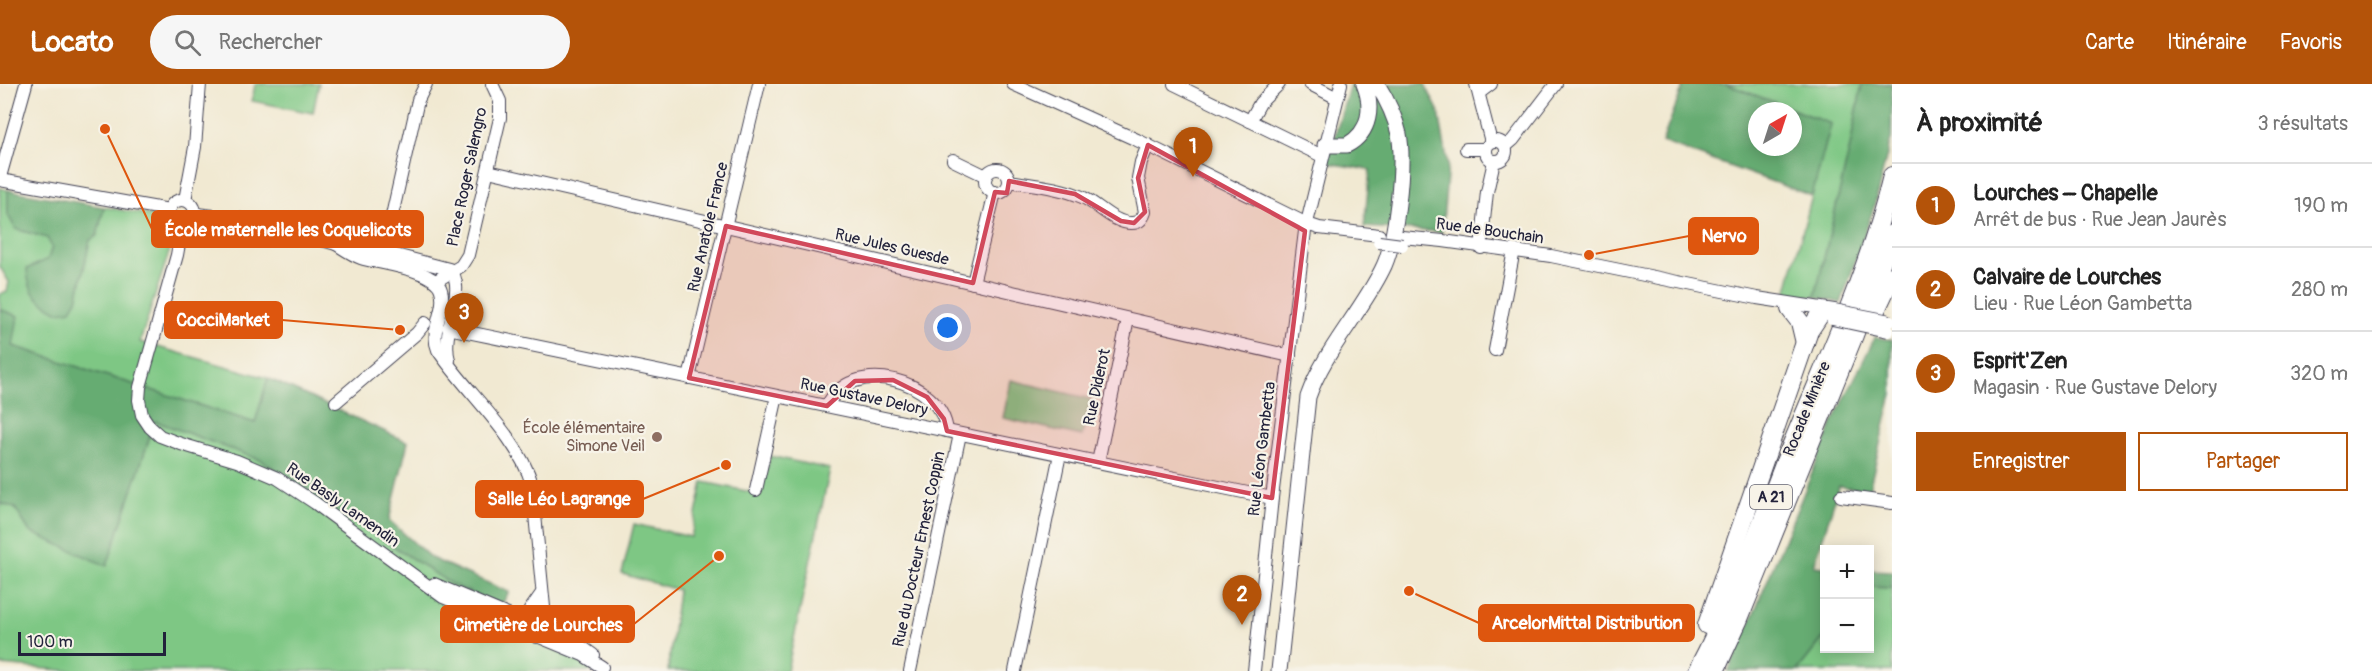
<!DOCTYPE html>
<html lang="fr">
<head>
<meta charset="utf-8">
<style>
  :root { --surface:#fff; --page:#f6f6f6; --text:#222; --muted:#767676; --line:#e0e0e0; --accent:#b45309 }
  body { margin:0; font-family:Pangolin,sans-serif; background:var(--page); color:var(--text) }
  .controls { position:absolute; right:18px; bottom:18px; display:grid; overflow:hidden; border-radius:0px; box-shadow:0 3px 15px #0003 }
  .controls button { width:54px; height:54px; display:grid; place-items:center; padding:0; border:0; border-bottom:2px solid var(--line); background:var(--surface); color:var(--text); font:30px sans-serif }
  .compass { position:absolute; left:1748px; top:18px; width:54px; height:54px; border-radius:50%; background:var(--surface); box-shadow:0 3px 15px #0003; rotate:39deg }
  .scale { position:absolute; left:18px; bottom:15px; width:148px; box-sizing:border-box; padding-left:6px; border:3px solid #22223b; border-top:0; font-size:16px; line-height:21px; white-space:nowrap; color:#22223b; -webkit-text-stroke:4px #f7f3e8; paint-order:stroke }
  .you { position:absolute; left:948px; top:244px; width:21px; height:21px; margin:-15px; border:4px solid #fff; border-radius:50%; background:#1a73e8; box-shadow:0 0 0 9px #1a73e833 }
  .badge { display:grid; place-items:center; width:39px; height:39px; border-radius:50%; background:var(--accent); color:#fff; font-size:20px; font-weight:700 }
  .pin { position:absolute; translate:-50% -50px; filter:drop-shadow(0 2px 3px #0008) }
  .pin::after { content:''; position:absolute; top:32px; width:21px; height:18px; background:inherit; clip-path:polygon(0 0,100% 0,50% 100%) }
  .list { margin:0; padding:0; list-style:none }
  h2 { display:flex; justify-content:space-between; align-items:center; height:78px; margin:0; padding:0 24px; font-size:26px }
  h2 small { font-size:20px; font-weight:400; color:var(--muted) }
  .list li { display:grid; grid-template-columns:39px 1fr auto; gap:18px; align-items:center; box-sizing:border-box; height:84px; padding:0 24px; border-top:2px solid var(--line) }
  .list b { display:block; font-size:22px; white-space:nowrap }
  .list p { margin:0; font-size:20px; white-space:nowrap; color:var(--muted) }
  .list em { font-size:20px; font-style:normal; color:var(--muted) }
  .actions { display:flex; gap:12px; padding:18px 24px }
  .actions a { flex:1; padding:14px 0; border:2px solid var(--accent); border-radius:0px; text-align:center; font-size:21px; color:var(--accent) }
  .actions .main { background:var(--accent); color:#fff }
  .icon { flex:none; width:33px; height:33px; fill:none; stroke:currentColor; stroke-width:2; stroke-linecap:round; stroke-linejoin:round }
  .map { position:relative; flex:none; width:1892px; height:587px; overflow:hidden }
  header { display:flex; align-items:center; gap:36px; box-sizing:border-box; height:84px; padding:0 30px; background:var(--accent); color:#fff }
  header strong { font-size:28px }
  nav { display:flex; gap:33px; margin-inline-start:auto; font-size:21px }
  .search { width:420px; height:54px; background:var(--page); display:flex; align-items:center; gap:15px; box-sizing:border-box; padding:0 21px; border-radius:33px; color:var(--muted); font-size:22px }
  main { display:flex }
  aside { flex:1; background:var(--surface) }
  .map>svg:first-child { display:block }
</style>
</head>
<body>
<header>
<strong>Locato</strong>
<div class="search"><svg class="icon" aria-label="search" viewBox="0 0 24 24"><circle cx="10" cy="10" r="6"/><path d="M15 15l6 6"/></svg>Rechercher</div>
<nav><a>Carte</a><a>Itinéraire</a><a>Favoris</a></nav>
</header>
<main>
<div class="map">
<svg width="1892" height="587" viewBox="0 0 1892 587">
  <rect width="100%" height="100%" fill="#f7f3e8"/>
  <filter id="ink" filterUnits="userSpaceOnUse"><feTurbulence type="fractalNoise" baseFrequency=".0167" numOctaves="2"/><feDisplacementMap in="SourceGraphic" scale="12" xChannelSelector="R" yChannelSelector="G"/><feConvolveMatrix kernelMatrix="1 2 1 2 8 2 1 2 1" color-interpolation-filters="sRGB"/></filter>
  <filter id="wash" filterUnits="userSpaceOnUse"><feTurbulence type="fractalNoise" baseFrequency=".008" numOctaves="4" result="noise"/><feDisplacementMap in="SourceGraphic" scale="24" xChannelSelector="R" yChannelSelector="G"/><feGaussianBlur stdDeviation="1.35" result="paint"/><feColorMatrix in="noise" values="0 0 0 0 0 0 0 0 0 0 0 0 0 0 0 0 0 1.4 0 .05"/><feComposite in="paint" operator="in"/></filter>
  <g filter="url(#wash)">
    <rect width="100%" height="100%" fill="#f1e9d2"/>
    <g fill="#7ec784" stroke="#507460" stroke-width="1.5">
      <path d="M255,0h64l-6,29 -61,-12z"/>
      <path d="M1726,0h136l-12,63 -35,150 -29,-3 45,-170z"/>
      <path d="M0,104l8,2v25l8,14 32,9 4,9 -4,12 -9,4 38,37 13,-61 7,-3 7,-29 52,9 17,24 -33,102 128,36 -13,45 -242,-77 -11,-36 -2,1v-17l7,-3 2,-9 -9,-15z"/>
      <path d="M1011,296l80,19 -9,37 -79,-18z"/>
      <path d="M155,337l106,39 136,88 104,58 97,65h-525l-73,-6v-162l15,5 15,24 77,33z"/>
      <path d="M770,372l60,13 -43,202h-119l10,-81 -56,-16 12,-50 57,13 12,-55 58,12z"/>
      <path d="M1870,503l22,1v83h-95l27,-34v11h46z"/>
    </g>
    <g fill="#66ac72" stroke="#446756" stroke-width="1.5" fill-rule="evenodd">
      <path d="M1350,0h75l14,28 9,53 -6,67 -78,-5 6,-57 -43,-7z"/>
      <path d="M1684,0h42l105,40 -19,72 -150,-54zM1757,27h36v36h-36z"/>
      <path d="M1862,0h30l-1,55 -17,68 -33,96 -26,-6 35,-150z"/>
      <path d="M8,106l96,17 -7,29 -7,4 -13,60 -6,10 -12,2c-21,-11 -31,-18 -32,-43l21,-10 4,-12 -5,-9 -31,-9 -8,-14z"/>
      <path d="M2,226l16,6 -5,30 242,77 13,-45 140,64 -19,78 42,38 78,34 -8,14 -50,-22 -190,-124 -106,-39 -48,145 -77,-34 -15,-24 -15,-5v-192z"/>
      <path d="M1875,253l17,3v54l-23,96 -30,-4 -25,80 10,1v70l-27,34h-69l16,-34 90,-217z"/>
      <path d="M1870,486l22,1v17l-22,-1z"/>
    </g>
  </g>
  <g filter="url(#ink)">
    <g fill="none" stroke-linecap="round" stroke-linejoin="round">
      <defs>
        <g id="minor">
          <path d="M1013,0l124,56 170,84 12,4 60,7"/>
          <path d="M1174,0l148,72"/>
          <path d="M1310,0l27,14"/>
          <path d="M1476,0l15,58"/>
          <path d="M1479,9l12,-9"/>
          <path d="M1250,37l10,-18 19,-19"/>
          <circle cx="1496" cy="67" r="10"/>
          <path d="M1506,62l7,-6 43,-56"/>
          <path d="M1466,65h20"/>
          <path d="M953,76l33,16"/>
          <circle cx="997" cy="97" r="12"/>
          <path d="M488,87l802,185"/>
          <path d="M0,93l26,-93"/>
          <path d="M0,96l169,30"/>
          <path d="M1009,97c24,4 51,6 73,16 15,6 32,27 50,26 7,0 11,-5 13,-11l-7,-34 3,-16 7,-17"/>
          <circle cx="182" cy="129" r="13"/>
          <path d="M185,116l10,-53 5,-63"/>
          <path d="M196,130l55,6 85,24 27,6 21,2 65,17c20,18 -9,61 0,91"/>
          <path d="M182,143l-5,28 -37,132 -1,13 3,15 8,12 10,9 21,8 56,17 40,17 38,25 128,94 140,58 19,12"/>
          <path d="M1402,153l41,4 108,15 206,42 77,12"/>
          <path d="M336,160c8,5 16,11 25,14 19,6 74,11 80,32 6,20 -12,39 -3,60 28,42 80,86 94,134l12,123 -7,30"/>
          <path d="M1481,164l6,-56 7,-31"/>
          <path d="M382,176l36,-160 8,-16"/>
          <path d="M436,197l25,-15 7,-11 32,-137v-17l-8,-17"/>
          <path d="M973,199l22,-91"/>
          <path d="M448,244l824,170"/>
          <path d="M1495,266l19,-100"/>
          <path d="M689,294l70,-294"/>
          <path d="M336,318l81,-69 8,-10"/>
          <path d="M827,322c24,-51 114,-27 120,25"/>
          <path d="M1098,378l30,-143"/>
          <path d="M756,406l21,-94"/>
          <path d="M1841,412l51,7"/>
          <path d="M434,500l145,61 14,10"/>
          <path d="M523,544l7,-18 12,-17"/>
          <path d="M910,587l50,-237"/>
          <path d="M1015,587l45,-217"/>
          <path d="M1254,587l18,-173 33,-267 36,-147"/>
        </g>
        <g id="major">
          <path d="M1325,61h22c24,-13 26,-39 17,-61"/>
          <path d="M1279,587l29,-274c16,-46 52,-83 74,-127 14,-26 23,-106 17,-136 -4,-18 -12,-34 -22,-50"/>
        </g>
        <g id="highway">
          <path d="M1790,225l10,13 5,21"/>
          <path d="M1875,228l17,-36"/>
          <path d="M1707,541l102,-294 10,-15"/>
          <path d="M1697,587c38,-72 65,-151 95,-227 36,-87 78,-176 100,-268"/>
          <path d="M1715,587l23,-50 116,-286 38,-101"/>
        </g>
      </defs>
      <use href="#minor" stroke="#414052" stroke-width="14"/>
      <use href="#major" stroke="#414052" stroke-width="17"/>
      <use href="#highway" stroke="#414052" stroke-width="20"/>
      <use href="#minor" stroke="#fff" stroke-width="12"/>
      <use href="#major" stroke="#fff" stroke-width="15"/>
      <use href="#highway" stroke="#fff" stroke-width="18"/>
      <defs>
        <g id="minor-bridge">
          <path d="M1379,158l23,3"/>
          <path d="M1834,226l56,11"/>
          <path d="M1832,235l56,12"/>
        </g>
      </defs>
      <use href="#minor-bridge" stroke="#414052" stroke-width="14" stroke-linecap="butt"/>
      <use href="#minor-bridge" stroke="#fff" stroke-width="12"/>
    </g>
  </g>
  <path fill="#d1495b" fill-opacity="0.2" stroke="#d1495b" stroke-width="4.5" stroke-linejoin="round" d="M1148,61l157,86 -33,267 -325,-67 -3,-12 -17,-22 -34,-17 -38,1 -28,25 -138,-28 37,-152 247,57 22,-91 12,1 2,-12 66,13 46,27 13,2 11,-11 -7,-34z"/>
  <circle fill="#8d6e63" stroke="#f7f3e8" stroke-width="2" cx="657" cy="353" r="6"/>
  <g text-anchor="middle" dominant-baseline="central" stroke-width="4.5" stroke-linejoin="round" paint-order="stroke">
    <rect fill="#f7f3e8" stroke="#62616f" stroke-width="1.5" x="1750" y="401" width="42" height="24" rx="4.5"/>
    <g font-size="15" font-weight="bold" fill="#22223b">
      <text x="1771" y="413">A 21</text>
    </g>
    <g font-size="16" fill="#22223b" stroke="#f7f3e8">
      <text transform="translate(467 93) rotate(-78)">Place Roger Salengro</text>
      <text transform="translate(708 143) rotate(-77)">Rue Anatole France</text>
      <text transform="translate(1490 147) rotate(8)">Rue de Bouchain</text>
      <text transform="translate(892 163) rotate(13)">Rue Jules Guesde</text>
      <text transform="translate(1097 303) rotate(-78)">Rue Diderot</text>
      <text transform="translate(864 313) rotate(12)">Rue Gustave Delory</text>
      <text transform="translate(1807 325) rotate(-68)">Rocade Minière</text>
      <text transform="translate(1262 365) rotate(-83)">Rue Léon Gambetta</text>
      <text transform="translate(343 421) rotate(35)">Rue Basly Lamendin</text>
      <text transform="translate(919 465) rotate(-78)">Rue du Docteur Ernest Coppin</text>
    </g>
    <g font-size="16" fill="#785e54" stroke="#f7f3e8" text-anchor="end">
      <text x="645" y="344">École élémentaire<tspan x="645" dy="18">Simone Veil</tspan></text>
    </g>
  </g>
  <path fill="none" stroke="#de560e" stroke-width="2" d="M105 45L152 145M1589 171L1689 152M400 246L282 236M726 381L643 415M1409 507L1479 539M719 472L634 540"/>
  <g fill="#de560e" stroke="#f7f3e8" stroke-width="2">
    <circle cx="105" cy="45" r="6"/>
    <circle cx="1589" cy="171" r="6"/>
    <circle cx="400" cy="246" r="6"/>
    <circle cx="726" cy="381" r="6"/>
    <circle cx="1409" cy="507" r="6"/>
    <circle cx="719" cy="472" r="6"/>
  </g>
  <g fill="#de560e" stroke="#de560e" stroke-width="2">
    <rect x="152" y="127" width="271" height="36" rx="6"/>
    <rect x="1689" y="134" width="69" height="36" rx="6"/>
    <rect x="165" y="218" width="117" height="36" rx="6"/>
    <rect x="476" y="397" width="167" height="36" rx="6"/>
    <rect x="1479" y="521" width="215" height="36" rx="6"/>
    <rect x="441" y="522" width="193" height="36" rx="6"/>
  </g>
  <g font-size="18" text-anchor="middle" font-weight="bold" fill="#fff">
    <text x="288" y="152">École maternelle les Coquelicots</text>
    <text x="1724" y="158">Nervo</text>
    <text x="223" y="242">CocciMarket</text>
    <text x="559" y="421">Salle Léo Lagrange</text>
    <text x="1587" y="545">ArcelorMittal Distribution</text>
    <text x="538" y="547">Cimetière de Lourches</text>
  </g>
</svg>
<div class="controls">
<button>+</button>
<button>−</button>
</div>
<svg class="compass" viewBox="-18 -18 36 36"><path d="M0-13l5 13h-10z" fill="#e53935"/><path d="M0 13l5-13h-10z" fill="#767676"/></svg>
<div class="scale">100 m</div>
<div class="you"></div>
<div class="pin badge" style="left:1193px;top:93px">1</div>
<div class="pin badge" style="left:1242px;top:541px">2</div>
<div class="pin badge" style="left:464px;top:259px">3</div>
</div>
<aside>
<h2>À proximité<small>3 résultats</small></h2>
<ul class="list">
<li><span class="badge">1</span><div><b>Lourches – Chapelle</b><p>Arrêt de bus · Rue Jean Jaurès</p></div><em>190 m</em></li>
<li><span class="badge">2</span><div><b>Calvaire de Lourches</b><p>Lieu · Rue Léon Gambetta</p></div><em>280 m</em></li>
<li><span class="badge">3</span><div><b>Esprit'Zen</b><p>Magasin · Rue Gustave Delory</p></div><em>320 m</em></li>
</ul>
<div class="actions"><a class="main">Enregistrer</a><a>Partager</a></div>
</aside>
</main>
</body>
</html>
